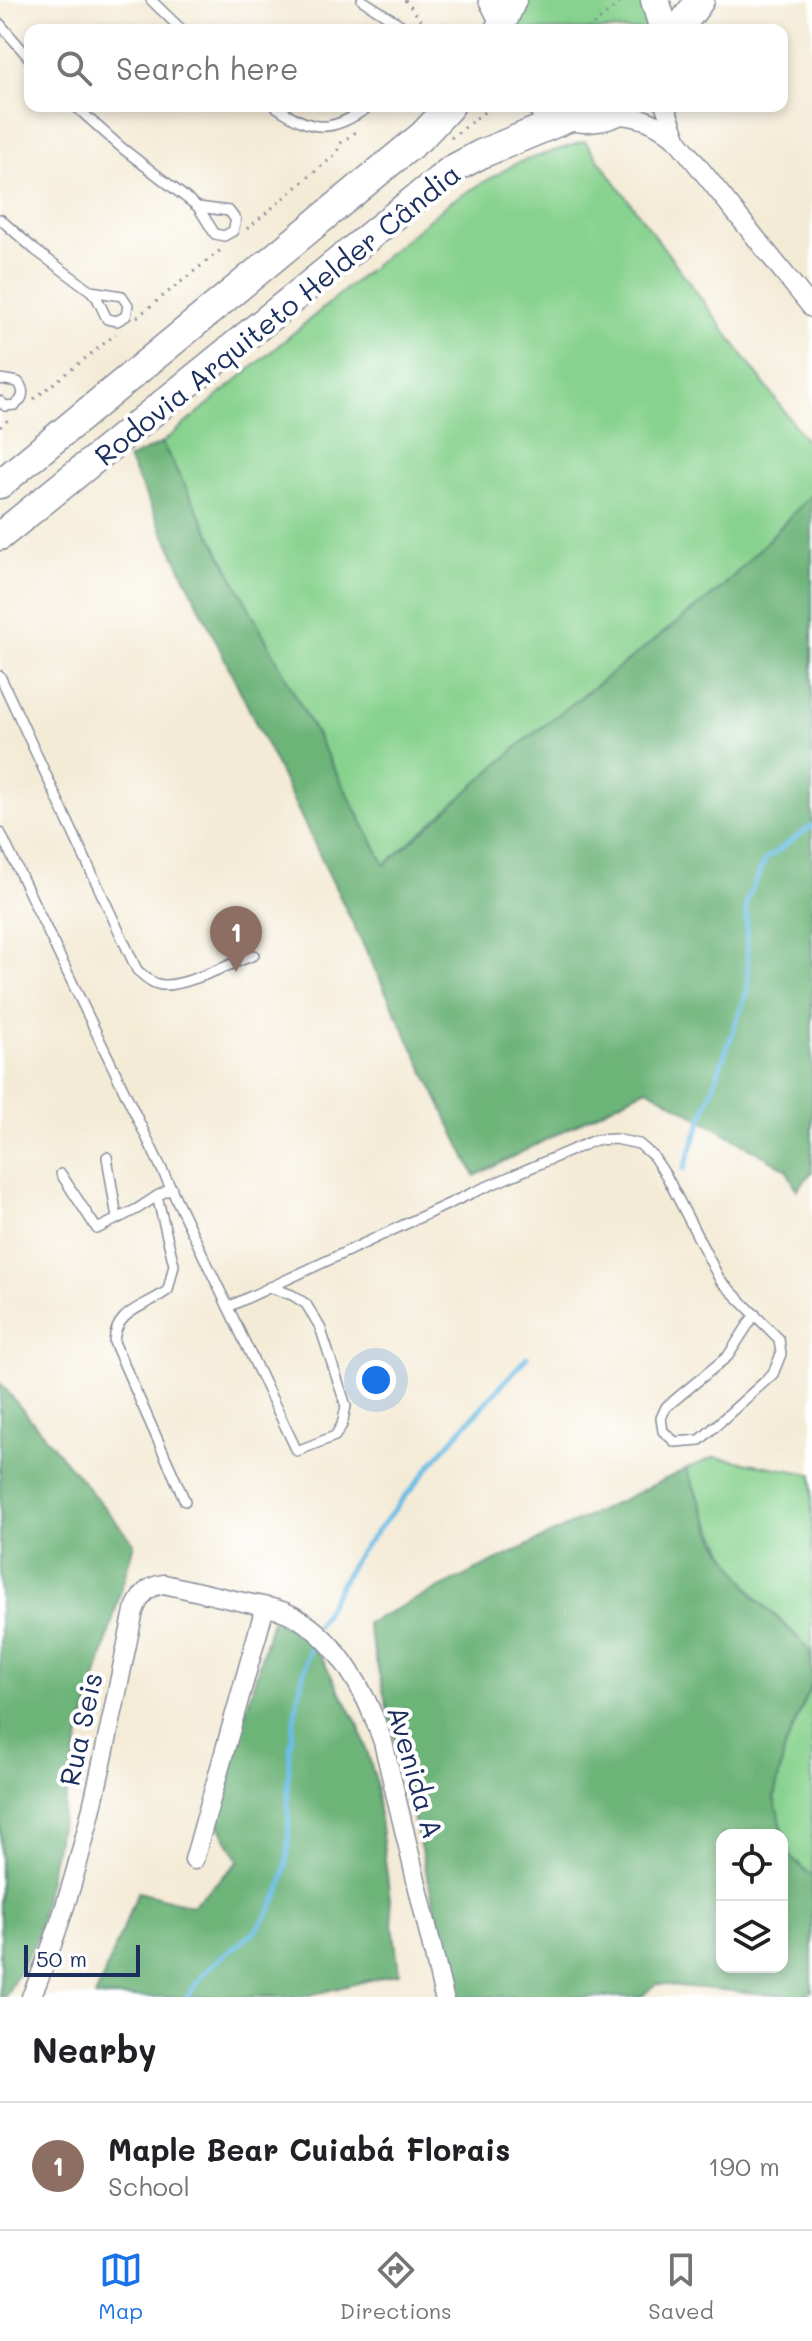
<!DOCTYPE html>
<html lang="en">
<head>
<meta charset="utf-8">
<style>
  :root { --surface:#fff; --page:#f2f2f2; --text:#202124; --muted:#757577; --line:#e0e0e0; --accent:#1a73e8 }
  body { margin:0; font-family:Mali,sans-serif; background:var(--page); color:var(--text) }
  .controls { position:absolute; right:24px; bottom:24px; display:grid; overflow:hidden; border-radius:16px; box-shadow:0 4px 12px #0003 }
  .controls button { width:72px; height:72px; display:grid; place-items:center; padding:0; border:0; border-bottom:2px solid var(--line); background:var(--surface); color:var(--text); font:40px sans-serif }
  .scale { position:absolute; left:24px; bottom:20px; width:116px; box-sizing:border-box; padding-left:8px; border:4px solid #1b2f5e; border-top:0; font-size:22px; line-height:28px; white-space:nowrap; color:#1b2f5e; -webkit-text-stroke:6px #fff; paint-order:stroke }
  .you { position:absolute; left:376px; top:1380px; width:28px; height:28px; margin:-20px; border:6px solid #fff; border-radius:50%; background:#1a73e8; box-shadow:0 0 0 12px #1a73e833 }
  .badge { display:grid; place-items:center; width:52px; height:52px; border-radius:50%; background:var(--accent); color:#fff; font-size:26px; font-weight:700 }
  .pin { position:absolute; translate:-50% -66px; filter:drop-shadow(0 2px 4px #0008) }
  .pin::after { content:''; position:absolute; top:42px; width:28px; height:24px; background:inherit; clip-path:polygon(0 0,100% 0,50% 100%) }
  .list { margin:0; padding:0; list-style:none }
  h2 { display:flex; justify-content:space-between; align-items:center; height:104px; margin:0; padding:0 32px; font-size:34px }
  h2 small { font-size:26px; font-weight:400; color:var(--muted) }
  .list li { display:grid; grid-template-columns:52px 1fr auto; gap:24px; align-items:center; box-sizing:border-box; height:128px; padding:0 32px; border-top:2px solid var(--line) }
  .list b { display:block; font-size:30px; white-space:nowrap }
  .list p { margin:0; font-size:26px; white-space:nowrap; color:var(--muted) }
  .list em { font-size:26px; font-style:normal; color:var(--muted) }
  .icon { flex:none; width:44px; height:44px; fill:none; stroke:currentColor; stroke-width:2; stroke-linecap:round; stroke-linejoin:round }
  .map { position:relative; flex:none; width:812px; height:1997px; overflow:hidden }
  .search { position:absolute; background:var(--surface); box-shadow:0 4px 12px #0003; left:24px; right:24px; top:24px; height:88px; display:flex; align-items:center; gap:20px; box-sizing:border-box; padding:0 28px; border-radius:16px; color:var(--muted); font-size:30px }
  .sheet { height:232px; background:var(--surface) }
  nav { display:flex; justify-content:space-around; align-items:center; box-sizing:border-box; height:112px; border-top:2px solid var(--line); background:var(--surface); font-size:22px; color:var(--muted) }
  nav a { display:grid; justify-items:center; gap:4px }
  nav .on { color:var(--accent) }
  .map>svg:first-child { display:block }
</style>
</head>
<body>
<div class="map">
<svg width="812" height="1997" viewBox="0 0 812 1997">
  <rect width="100%" height="100%" fill="#fff"/>
  <filter id="ink" filterUnits="userSpaceOnUse"><feTurbulence type="fractalNoise" baseFrequency=".0125" numOctaves="2"/><feDisplacementMap in="SourceGraphic" scale="16" xChannelSelector="R" yChannelSelector="G"/><feConvolveMatrix kernelMatrix="1 2 1 2 8 2 1 2 1" color-interpolation-filters="sRGB"/></filter>
  <filter id="wash" filterUnits="userSpaceOnUse"><feTurbulence type="fractalNoise" baseFrequency=".006" numOctaves="4" result="noise"/><feDisplacementMap in="SourceGraphic" scale="32" xChannelSelector="R" yChannelSelector="G"/><feGaussianBlur stdDeviation="1.8" result="paint"/><feColorMatrix in="noise" values="0 0 0 0 0 0 0 0 0 0 0 0 0 0 0 0 0 1.4 0 .05"/><feComposite in="paint" operator="in"/></filter>
  <g filter="url(#wash)">
    <rect width="100%" height="100%" fill="#f4ebd6"/>
    <g fill="#87d28e" stroke="#518076" stroke-width="2">
      <path d="M525,0h119l10,30h-139l3,-14z"/>
      <path d="M585,141l227,308v45l-89,93 -199,154 -139,124 -223,-422 288,-241 67,-39z"/>
      <path d="M715,1457l97,17v187c-9,-28 -39,-43 -57,-65 -32,-41 -49,-80 -69,-127z"/>
      <path d="M812,1683v193l-22,-20 -16,-58 11,-50z"/>
    </g>
    <g fill="#6db479" stroke="#44726c" stroke-width="2" fill-rule="evenodd">
      <path d="M162,443l223,422 139,-124 199,-154 89,-93v678l-15,18 -11,-21 -139,-81 -172,88 -347,-717z"/>
      <path d="M0,1383l134,160 -59,212 -39,185 -31,57h-5z"/>
      <path d="M686,1469l30,71 40,58 52,50 4,13v22l-27,65 -11,50 16,58 22,20v115l-12,6 -144,-13 -15,13h-185l-89,-374zM782,1835v132h-60v-132z"/>
      <path d="M272,1620l30,14 19,23 39,71 15,50 24,195 -97,24h-207l43,-105 54,14 47,-45 -24,-43z"/>
    </g>
    <g fill="none" stroke-linecap="round" stroke-linejoin="round">
      <g stroke="#69bce5" stroke-width="5">
        <path d="M684,1169l64,-180 -2,-87 19,-42 47,-34"/>
        <path d="M317,1626l39,-69 87,-107 84,-93"/>
        <path d="M187,1997c7,-9 14,-21 22,-29 17,-18 41,-27 55,-48 37,-53 20,-101 25,-159 4,-43 12,-85 25,-126"/>
      </g>
    </g>
  </g>
  <g filter="url(#ink)">
    <g fill="none" stroke-linecap="round" stroke-linejoin="round">
      <defs>
        <g id="service">
          <path d="M151,0l31,30"/>
          <path d="M362,0l47,30"/>
          <path d="M0,24l30,35"/>
          <path d="M75,106l47,42 76,59 17,27 9,2 9,-5 3,-11 -7,-9 -31,-4"/>
          <path d="M275,106c39,27 56,27 95,0"/>
          <path d="M0,219l35,31 56,41 6,7 10,21 10,2 9,-5 2,-11 -6,-9 -31,-5"/>
          <path d="M0,379l18,3c7,8 6,17 -3,23l-10,1 -5,-5"/>
          <path d="M0,676l137,294c8,7 16,15 27,15 22,1 68,-22 90,-30"/>
          <path d="M0,832l297,619 38,-15 7,-11 4,-19 -26,-79 -14,-23 -14,-9 -23,-8"/>
          <path d="M107,1157l10,61"/>
          <path d="M61,1174l36,55 40,-20 20,-13"/>
          <path d="M172,1188l-15,8 17,69 -6,25c-23,18 -52,19 -54,52l71,159"/>
          <path d="M228,1307l244,-114 123,-53 20,-1 24,5 14,12 14,21 53,103 59,59 2,15 -8,20 -73,66 -25,2 -12,-11 -2,-13 5,-11 62,-51 27,-42"/>
        </g>
        <g id="minor">
          <path d="M488,0l13,26"/>
          <path d="M612,115c28,0 45,7 66,26l-13,-35"/>
          <path d="M678,141l134,167"/>
          <path d="M194,1860l71,-253"/>
          <path d="M31,1997c54,-122 75,-257 103,-386 6,-15 13,-25 30,-27 26,6 53,12 79,18 13,3 29,5 42,10 50,21 82,81 98,130l61,255"/>
        </g>
        <g id="primary">
          <path d="M655,0l9,30"/>
          <path d="M499,30l13,-30"/>
          <path d="M678,30l22,-30"/>
          <path d="M542,106c27,15 58,17 85,0"/>
          <path d="M0,484l423,-349 27,-29"/>
          <path d="M0,536l451,-366 30,-16 89,-37"/>
        </g>
      </defs>
      <use href="#service" stroke="#888d9a" stroke-width="12"/>
      <use href="#minor" stroke="#888d9a" stroke-width="21"/>
      <use href="#primary" stroke="#888d9a" stroke-width="31"/>
      <g stroke="#888d9a" stroke-width="3" stroke-dasharray="2 6" stroke-linecap="butt">
        <path d="M405,0l24,30"/>
        <path d="M587,30l36,-30"/>
        <path d="M451,138l41,-32"/>
        <path d="M247,229l89,-75 5,-11 18,-14"/>
        <path d="M137,317l85,-68"/>
        <path d="M34,399l82,-65"/>
        <path d="M0,427l9,-8"/>
      </g>
      <use href="#service" stroke="#fff" stroke-width="9"/>
      <use href="#minor" stroke="#fff" stroke-width="18"/>
      <use href="#primary" stroke="#fff" stroke-width="28"/>
    </g>
  </g>
  <g text-anchor="middle" dominant-baseline="central" stroke-width="8" stroke-linejoin="round" paint-order="stroke">
    <g font-size="28" fill="#1b2f5e" stroke="#fff">
      <text transform="translate(277 314) rotate(-39)">Rodovia Arquiteto Helder Cândia</text>
      <text transform="translate(80 1729) rotate(-78)">Rua Seis</text>
      <text transform="translate(416 1772) rotate(74)">Avenida A</text>
    </g>
  </g>
</svg>
<div class="controls">
<button><svg class="icon" aria-label="locate" viewBox="0 0 24 24"><circle cx="12" cy="12" r="6"/><path d="M12 2v4M12 18v4M2 12h4M18 12h4"/></svg></button>
<button><svg class="icon" aria-label="layers" viewBox="0 0 24 24"><path d="M12 4l9 5-9 5-9-5zM3 14l9 5 9-5"/></svg></button>
</div>
<div class="scale">50 m</div>
<div class="you"></div>
<div class="pin badge" style="left:236px;top:972px;background:#8d6e63">1</div>
<div class="search"><svg class="icon" aria-label="search" viewBox="0 0 24 24"><circle cx="10" cy="10" r="6"/><path d="M15 15l6 6"/></svg>Search here</div>
</div>
<section class="sheet">
<h2>Nearby<small></small></h2>
<ul class="list">
<li><span class="badge" style="background:#8d6e63">1</span><div><b>Maple Bear Cuiabá Florais</b><p>School</p></div><em>190 m</em></li>
</ul>
</section>
<nav>
<a class="on"><svg class="icon" aria-label="map" viewBox="0 0 24 24"><path d="M3 6l6-2 6 2 6-2v14l-6 2-6-2-6 2zM9 4v14M15 6v14"/></svg>Map</a>
<a><svg class="icon" aria-label="directions" viewBox="0 0 24 24"><path d="M12 3l9 9-9 9-9-9zM9 14v-3h6M13 9l2 2-2 2"/></svg>Directions</a>
<a><svg class="icon" aria-label="saved" viewBox="0 0 24 24"><path d="M7 4h10v16l-5-4-5 4z"/></svg>Saved</a>
</nav>
</body>
</html>
